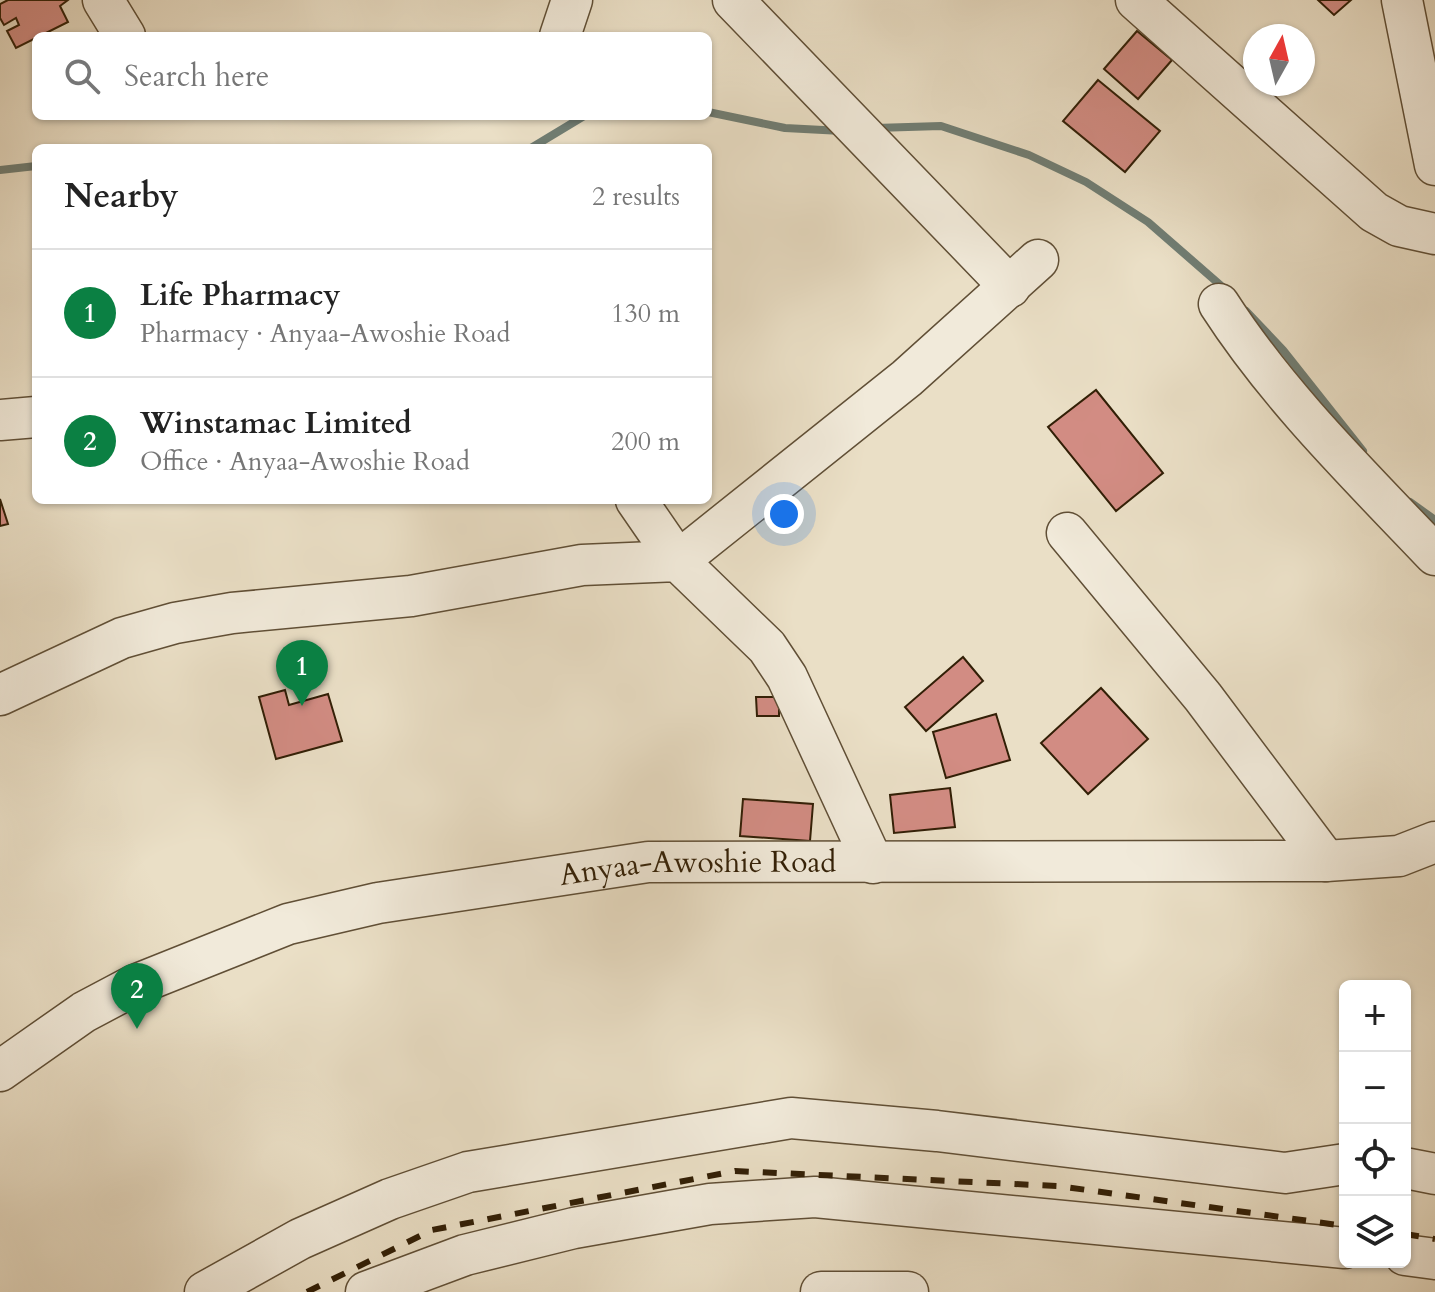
<!DOCTYPE html>
<html lang="en">
<head>
<meta charset="utf-8">
<style>
  :root { --surface:#fff; --page:#f2f2f2; --text:#222; --muted:#767676; --line:#e0e0e0; --accent:#0b8043 }
  body { margin:0; font-family:Cardo,serif; background:var(--page); color:var(--text) }
  .controls { position:absolute; right:24px; bottom:24px; display:grid; overflow:hidden; border-radius:12px; box-shadow:0 2px 6px #0004 }
  .controls button { width:72px; height:72px; display:grid; place-items:center; padding:0; border:0; border-bottom:2px solid var(--line); background:var(--surface); color:var(--text); font:40px sans-serif }
  .compass { position:absolute; left:1243px; top:24px; width:72px; height:72px; border-radius:50%; background:var(--surface); box-shadow:0 2px 6px #0004; rotate:8deg }
  .you { position:absolute; left:784px; top:514px; width:28px; height:28px; margin:-20px; border:6px solid #fff; border-radius:50%; background:#1a73e8; box-shadow:0 0 0 12px #1a73e833 }
  .badge { display:grid; place-items:center; width:52px; height:52px; border-radius:50%; background:var(--accent); color:#fff; font-size:26px; font-weight:700 }
  .pin { position:absolute; translate:-50% -66px; filter:drop-shadow(0 2px 4px #0008) }
  .pin::after { content:''; position:absolute; top:42px; width:28px; height:24px; background:inherit; clip-path:polygon(0 0,100% 0,50% 100%) }
  .list { margin:0; padding:0; list-style:none }
  h2 { display:flex; justify-content:space-between; align-items:center; height:104px; margin:0; padding:0 32px; font-size:34px }
  h2 small { font-size:26px; font-weight:400; color:var(--muted) }
  .list li { display:grid; grid-template-columns:52px 1fr auto; gap:24px; align-items:center; box-sizing:border-box; height:128px; padding:0 32px; border-top:2px solid var(--line) }
  .list b { display:block; font-size:30px; white-space:nowrap }
  .list p { margin:0; font-size:26px; white-space:nowrap; color:var(--muted) }
  .list em { font-size:26px; font-style:normal; color:var(--muted) }
  .icon { flex:none; width:44px; height:44px; fill:none; stroke:currentColor; stroke-width:2; stroke-linecap:round; stroke-linejoin:round }
  .map { position:relative; flex:none; width:1435px; height:1292px; overflow:hidden }
  .search { position:absolute; background:var(--surface); box-shadow:0 2px 6px #0004; left:32px; top:32px; width:680px; height:88px; display:flex; align-items:center; gap:20px; box-sizing:border-box; padding:0 28px; border-radius:12px; color:var(--muted); font-size:30px }
  .panel { position:absolute; background:var(--surface); box-shadow:0 2px 6px #0004; left:32px; top:144px; width:680px; height:360px; border-radius:12px }
  .map>svg:first-child { display:block }
</style>
</head>
<body>
<div class="map">
<svg width="1435" height="1292" viewBox="0 0 1435 1292">
  <rect width="100%" height="100%" fill="#eadfc6"/>
  <filter id="stains"><feTurbulence type="fractalNoise" baseFrequency=".0025" numOctaves="4"/><feColorMatrix values="0 0 0 0 .2 0 0 0 0 .09 0 0 0 0 .02 0 0 0 .5 -.17"/></filter>
  <radialGradient id="worn" r=".72"><stop offset=".6" stop-color="#630" stop-opacity="0"/><stop offset="1" stop-color="#630" stop-opacity=".3"/></radialGradient>
  <g fill="none" stroke-linecap="round" stroke-linejoin="round">
    <g stroke="#707d73" stroke-width="8">
      <path d="M708,112l77,16 57,3"/>
      <path d="M875,128l66,-2 88,29 57,27 62,40 78,68"/>
      <path d="M531,148l53,-32"/>
      <path d="M0,170l36,-4"/>
      <path d="M1246,311l37,39 80,101"/>
      <path d="M1410,502l25,18"/>
    </g>
  </g>
  <g fill="#d28c83" stroke="#321f06" stroke-width="2">
    <path d="M8,0h60l-8,6 8,16 -52,26 -9,-17 12,-6 -3,-7 -12,7 -4,-7v-14z"/>
    <path d="M1318,0h33l-17,15z"/>
    <path d="M1137,31l35,29 -34,39 -34,-30z"/>
    <path d="M1098,80l62,51 -35,41 -62,-51z"/>
    <path d="M1096,390l67,83 -47,38 -68,-84z"/>
    <path d="M0,499l8,25 -8,2z"/>
    <path d="M963,657l20,24 -57,50 -21,-24z"/>
    <path d="M1101,688l47,51 -60,55 -47,-51z"/>
    <path d="M285,690l4,15 39,-11 14,47 -66,18 -17,-62z"/>
    <path d="M756,697h23v19h-22z"/>
    <path d="M996,714l14,46 -64,18 -13,-46z"/>
    <path d="M950,788l5,39 -61,6 -4,-38z"/>
    <path d="M743,799l70,5 -3,37 -70,-5z"/>
  </g>
  <g fill="none" stroke-linecap="round" stroke-linejoin="round">
    <defs>
      <g id="minor">
        <path d="M103,0l22,36"/>
        <path d="M733,0l277,287"/>
        <path d="M1136,0l238,212 25,14 36,8"/>
        <path d="M1402,0l33,165"/>
        <path d="M560,36l12,-36"/>
        <path d="M1219,304c60,93 140,171 216,251"/>
        <path d="M0,420l36,-3"/>
        <path d="M636,500l42,61 229,-183 131,-118"/>
        <path d="M1067,533l136,164 123,164"/>
        <path d="M0,695l122,-57 53,-15 57,-10 179,-17 171,-31 96,-4 89,86 20,30 86,186"/>
        <path id="s1" d="M0,1071l84,-59 51,-27 153,-61 90,-21 270,-41 678,-1 73,-5 36,-14"/>
        <path d="M1405,1168l30,6"/>
        <path d="M1405,1255l30,4"/>
        <path d="M205,1292l95,-53 90,-40 78,-27 323,-54 146,13 348,42 60,-9"/>
        <path d="M366,1292l99,-37 109,-27 136,-24 105,-7 530,51"/>
        <path d="M821,1292h87"/>
      </g>
    </defs>
    <use href="#minor" stroke="#604f36" stroke-width="43"/>
    <use href="#minor" stroke="#f1eada" stroke-width="40"/>
    <g stroke="#321f06" stroke-width="6" stroke-dasharray="14 14" stroke-linecap="butt">
      <path d="M1405,1234l30,5"/>
      <path d="M307,1292l125,-62 303,-59 323,15 287,40"/>
    </g>
  </g>
  <g text-anchor="middle" dominant-baseline="central" stroke-width="6" stroke-linejoin="round" paint-order="stroke">
    <g font-size="30" fill="#321f06" stroke="#f1eada">
      <text stroke="none"><textPath href="#s1" startOffset="740">Anyaa-Awoshie Road</textPath></text>
    </g>
  </g>
  <rect width="100%" height="100%" filter="url(#stains)"/>
  <rect width="100%" height="100%" fill="url(#worn)"/>
</svg>
<div class="controls">
<button>+</button>
<button>−</button>
<button><svg class="icon" aria-label="locate" viewBox="0 0 24 24"><circle cx="12" cy="12" r="6"/><path d="M12 2v4M12 18v4M2 12h4M18 12h4"/></svg></button>
<button><svg class="icon" aria-label="layers" viewBox="0 0 24 24"><path d="M12 4l9 5-9 5-9-5zM3 14l9 5 9-5"/></svg></button>
</div>
<svg class="compass" viewBox="-18 -18 36 36"><path d="M0-13l5 13h-10z" fill="#e53935"/><path d="M0 13l5-13h-10z" fill="#767676"/></svg>
<div class="you"></div>
<div class="pin badge" style="left:302px;top:706px">1</div>
<div class="pin badge" style="left:137px;top:1029px">2</div>
<div class="search"><svg class="icon" aria-label="search" viewBox="0 0 24 24"><circle cx="10" cy="10" r="6"/><path d="M15 15l6 6"/></svg>Search here</div>
<section class="panel">
<h2>Nearby<small>2 results</small></h2>
<ul class="list">
<li><span class="badge">1</span><div><b>Life Pharmacy</b><p>Pharmacy · Anyaa-Awoshie Road</p></div><em>130 m</em></li>
<li><span class="badge">2</span><div><b>Winstamac Limited</b><p>Office · Anyaa-Awoshie Road</p></div><em>200 m</em></li>
</ul>
</section>
</div>
</body>
</html>
